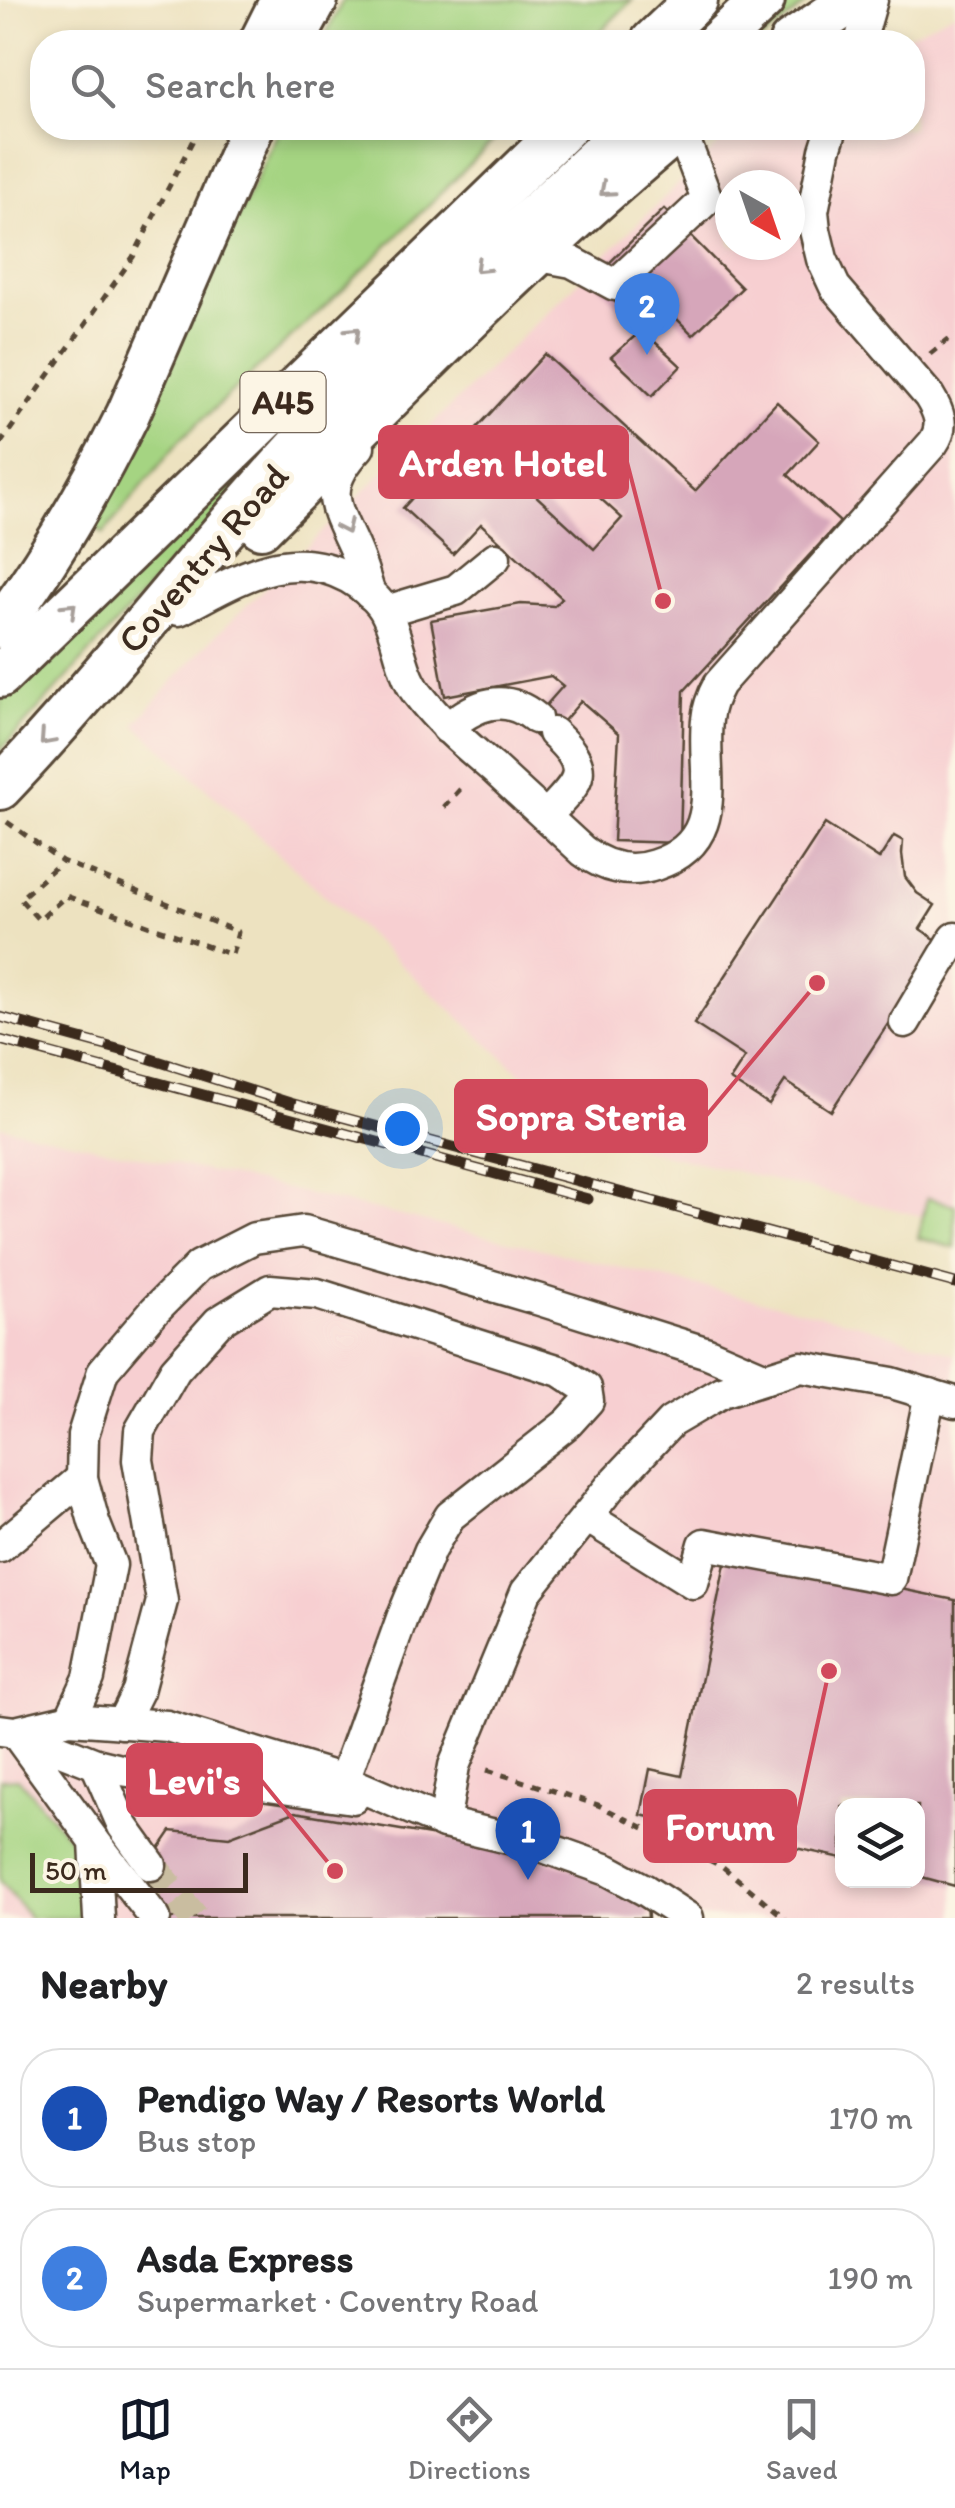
<!DOCTYPE html>
<html lang="en">
<head>
<meta charset="utf-8">
<style>
  :root { --surface:#fff; --page:#f6f6f6; --text:#202124; --muted:#757577; --line:#e0e0e0; --accent:#111827 }
  body { margin:0; font-family:Itim,sans-serif; background:var(--page); color:var(--text) }
  .controls { position:absolute; right:30px; bottom:30px; display:grid; overflow:hidden; border-radius:20px; box-shadow:0 5px 15px #0003 }
  .controls button { width:90px; height:90px; display:grid; place-items:center; padding:0; border:0; border-bottom:2px solid var(--line); background:var(--surface); color:var(--text); font:50px sans-serif }
  .compass { position:absolute; left:715px; top:170px; width:90px; height:90px; border-radius:50%; background:var(--surface); box-shadow:0 5px 15px #0003; rotate:140deg }
  .scale { position:absolute; left:30px; bottom:25px; width:218px; box-sizing:border-box; padding-left:10px; border:5px solid #3b2a1e; border-top:0; font-size:28px; line-height:35px; white-space:nowrap; color:#3b2a1e; -webkit-text-stroke:8px #fcf5e5; paint-order:stroke }
  .you { position:absolute; left:402px; top:1128px; width:35px; height:35px; margin:-25px; border:8px solid #fff; border-radius:50%; background:#1a73e8; box-shadow:0 0 0 15px #1a73e833 }
  .badge { display:grid; place-items:center; width:65px; height:65px; border-radius:50%; background:var(--accent); color:#fff; font-size:32px; font-weight:700 }
  .pin { position:absolute; translate:-50% -82px; filter:drop-shadow(0 2px 5px #0008) }
  .pin::after { content:''; position:absolute; top:52px; width:35px; height:30px; background:inherit; clip-path:polygon(0 0,100% 0,50% 100%) }
  .list { margin:0; padding:0; list-style:none }
  h2 { display:flex; justify-content:space-between; align-items:center; height:130px; margin:0; padding:0 40px; font-size:42px }
  h2 small { font-size:32px; font-weight:400; color:var(--muted) }
  .list li { display:grid; grid-template-columns:65px 1fr auto; gap:30px; align-items:center; box-sizing:border-box; height:140px; margin:0 20px 20px; padding:0 20px; border:2px solid var(--line); border-radius:40px }
  .list b { display:block; font-size:38px; white-space:nowrap }
  .list p { margin:0; font-size:32px; white-space:nowrap; color:var(--muted) }
  .list em { font-size:32px; font-style:normal; color:var(--muted) }
  .icon { flex:none; width:55px; height:55px; fill:none; stroke:currentColor; stroke-width:2; stroke-linecap:round; stroke-linejoin:round }
  .map { position:relative; flex:none; width:955px; height:1918px; overflow:hidden }
  .search { position:absolute; background:var(--surface); box-shadow:0 5px 15px #0003; left:30px; right:30px; top:30px; height:110px; display:flex; align-items:center; gap:25px; box-sizing:border-box; padding:0 35px; border-radius:40px; color:var(--muted); font-size:38px }
  .sheet { height:450px; background:var(--surface) }
  nav { display:flex; justify-content:space-around; align-items:center; box-sizing:border-box; height:140px; border-top:2px solid var(--line); background:var(--surface); font-size:28px; color:var(--muted) }
  nav a { display:grid; justify-items:center; gap:5px }
  nav .on { color:var(--accent) }
  .map>svg:first-child { display:block }
</style>
</head>
<body>
<div class="map">
<svg width="955" height="1918" viewBox="0 0 955 1918">
  <rect width="100%" height="100%" fill="#fcf5e5"/>
  <filter id="ink" filterUnits="userSpaceOnUse"><feTurbulence type="fractalNoise" baseFrequency=".01" numOctaves="2"/><feDisplacementMap in="SourceGraphic" scale="20" xChannelSelector="R" yChannelSelector="G"/><feConvolveMatrix kernelMatrix="1 2 1 2 8 2 1 2 1" color-interpolation-filters="sRGB"/></filter>
  <filter id="wash" filterUnits="userSpaceOnUse"><feTurbulence type="fractalNoise" baseFrequency=".0048" numOctaves="4" result="noise"/><feDisplacementMap in="SourceGraphic" scale="40" xChannelSelector="R" yChannelSelector="G"/><feGaussianBlur stdDeviation="2.25" result="paint"/><feColorMatrix in="noise" values="0 0 0 0 0 0 0 0 0 0 0 0 0 0 0 0 0 1.4 0 .05"/><feComposite in="paint" operator="in"/></filter>
  <g filter="url(#wash)">
    <rect width="100%" height="100%" fill="#ede2c0"/>
    <g fill="#f7cfd1" fill-rule="evenodd">
      <path d="M955,12v1212l-365,-88 -455,-412 65,-73 511,-499 29,-24h172v-86h-17zM730,185h60v60h-60z"/>
      <path d="M0,1126l244,53 612,144 99,31v564h-955zM842,1806h76v74h-76z"/>
    </g>
    <g fill="#a5d482" stroke="#707f50" stroke-width="2.5">
      <path d="M343,0h289l-42,42h-268z"/>
      <path d="M791,0h20l-52,42h-14z"/>
      <path d="M280,128h226l-160,159 -165,152 -78,95 -10,-9z"/>
      <path d="M584,128h20l-427,429 -177,194v-52l37,-39z"/>
      <path d="M927,1198l28,7v43l-37,-10z"/>
      <path d="M18,1778l61,71 8,59 -11,10h-46l-30,-37v-102z"/>
    </g>
    <g id="blocks">
      <g fill="#d6a6ba" fill-rule="evenodd">
        <path d="M664,209l78,79 -49,47 -28,-28 -23,23 -49,-51z"/>
        <path d="M642,330l39,36 -29,30 -41,-39z"/>
        <path d="M545,354l150,137 82,-89 42,39 -31,34 52,47 -156,169 -4,152 -67,-2 6,-107 -38,-33 -37,43 -18,-16 37,-42 -12,-10 -106,20 -14,-76 90,-16 33,2 8,-8 -81,-74 -28,30 -50,-46zM537,441l85,77 -28,31 -85,-78z"/>
        <path d="M825,824l54,35 15,-23 9,5 -1,13 3,23 12,16 18,12 -15,24 21,14 -110,168 -46,-30 -16,24 -39,-25 15,-23 -51,-33z"/>
        <path d="M727,1554l228,46v286l-37,-10v-70h-76v52l-201,-43 9,-46 32,7z"/>
        <path d="M150,1737l29,5 -3,17 -29,-5z"/>
        <path d="M295,1812l194,33 157,44 2,29h-485l-16,-24 -2,-19 11,-22 15,-22 58,6z"/>
      </g>
    </g>
  </g>
  <g filter="url(#ink)">
    <use href="#blocks" fill-opacity="0" stroke="#564636" stroke-width="2.5"/>
    <g fill="none" stroke-linecap="round" stroke-linejoin="round">
      <path stroke="#c9bda0" stroke-width="30" stroke-dasharray="30 15" stroke-linecap="butt" d="M151,1865l43,53"/>
      <defs>
        <g id="minor">
          <path d="M860,42l12,-42"/>
          <path d="M534,255l38,7 43,23 92,-86 -27,-71"/>
          <path d="M359,447c-38,41 -25,57 -5,101 7,15 11,31 16,46"/>
          <path d="M179,610c55,-28 109,-66 170,-32 14,8 32,23 38,37 12,24 14,56 30,78 22,29 49,52 76,75 30,28 60,55 90,83 21,16 46,23 72,14 74,-24 46,-89 52,-145 1,-13 6,-25 12,-36l214,-241c12,-17 6,-31 -4,-47l-94,-109 -13,-28 -7,-29 -2,-19 12,-61 7,-22"/>
          <path d="M386,611l70,-21 39,-32"/>
          <path d="M447,728c29,-24 57,-36 89,-10"/>
          <path d="M546,816c33,-35 48,-45 7,-83"/>
          <path d="M905,1022l50,-84"/>
          <path d="M587,1517l106,66 11,-39 187,35 39,-185"/>
          <path d="M0,1547l82,-69"/>
          <path d="M70,1719l19,-41 22,-113 -17,-43 -12,-44 1,-43 20,-64 52,-61 44,-44 55,-28 50,-7 236,69 168,53 58,25"/>
          <path d="M122,1723l16,-32 24,-90 -24,-141 2,-29 35,-61 43,-48 52,-32 47,4 243,77 26,17 2,13 -20,22 -118,93 -20,34 -28,68 -58,162"/>
          <path d="M0,1730l15,2 55,-13 97,7 177,54 100,43 94,22 70,25 37,20 43,28"/>
          <path d="M15,1732l81,32 25,6 34,5 50,2 148,21"/>
          <path d="M15,1732l80,110 4,76"/>
          <path d="M96,1764l27,62 28,39"/>
          <path d="M444,1823l10,-57 72,-174 85,-106 60,-64 51,-30 79,-25 91,16 63,19"/>
          <path d="M95,1842l60,76"/>
        </g>
        <g id="highway">
          <path d="M261,42l21,-42"/>
          <path d="M293,42l23,-42"/>
          <path d="M652,42l44,-42"/>
          <path d="M718,42l45,-42"/>
          <path d="M791,42l62,-42"/>
          <path d="M261,527c137,-136 270,-276 419,-399"/>
          <path d="M0,627c50,-67 91,-138 128,-213l124,-286"/>
          <path d="M0,676l565,-548"/>
          <path d="M0,788c100,-105 188,-220 285,-327 107,-117 228,-224 343,-333"/>
        </g>
      </defs>
      <use href="#minor" stroke="#564636" stroke-width="35"/>
      <use href="#highway" stroke="#564636" stroke-width="48"/>
      <g stroke="#564636" stroke-width="5" stroke-dasharray="8 8" stroke-linecap="butt">
        <path d="M930,354l25,-20"/>
        <path d="M0,444l133,-187 66,-129"/>
        <path d="M444,807l21,-23"/>
        <path d="M7,822l55,39 176,71 -6,23 -166,-59 -27,24 -19,-21 42,-38"/>
        <path d="M487,1770l111,35 125,62 62,51"/>
      </g>
      <use href="#minor" stroke="#fff" stroke-width="30"/>
      <use href="#highway" stroke="#fff" stroke-width="42"/>
      <defs>
        <g id="rail">
          <path d="M0,1017l132,36 158,50 665,180"/>
          <path d="M0,1040l588,159"/>
        </g>
      </defs>
      <use href="#rail" stroke="#3b2a1e" stroke-width="11"/>
      <use href="#rail" stroke="#fcf5e5" stroke-width="8" stroke-dasharray="22" stroke-linecap="butt"/>
    </g>
    <defs><path id="oneway-chevron" d="M-2-3.5L2.5 0L-2 3.5" fill="none" stroke-width="1.6" stroke-linecap="round" stroke-linejoin="round" transform="scale(2.5)"/></defs>
    <g stroke="#a79f9a">
      <use href="#oneway-chevron" transform="translate(606 190) rotate(139)"/>
      <use href="#oneway-chevron" transform="translate(481 267) rotate(136)"/>
      <use href="#oneway-chevron" transform="translate(354 333) rotate(-44)"/>
      <use href="#oneway-chevron" transform="translate(345 527) rotate(65)"/>
      <use href="#oneway-chevron" transform="translate(70 609) rotate(-44)"/>
      <use href="#oneway-chevron" transform="translate(46 739) rotate(132)"/>
    </g>
  </g>
  <g text-anchor="middle" dominant-baseline="central" stroke-width="10" stroke-linejoin="round" paint-order="stroke">
    <rect fill="#fcf5e5" stroke="#75675a" stroke-width="2.5" x="240.5" y="372" width="85" height="60" rx="8"/>
    <g font-size="35" font-weight="bold" fill="#3b2a1e">
      <text x="283" y="402">A45</text>
    </g>
    <g font-size="38" fill="#3b2a1e" stroke="#fcf5e5">
      <text transform="translate(203 558) rotate(-49)">Coventry Road</text>
    </g>
  </g>
  <path fill="none" stroke="#d1495b" stroke-width="4" d="M663 601L627 462M817 983L706 1116M335 1871L261 1780M829 1671L795 1826"/>
  <g fill="#d1495b" stroke="#fcf5e5" stroke-width="4">
    <circle cx="663" cy="601" r="10"/>
    <circle cx="817" cy="983" r="10"/>
    <circle cx="335" cy="1871" r="10"/>
    <circle cx="829" cy="1671" r="10"/>
  </g>
  <g fill="#d1495b" stroke="#d1495b" stroke-width="4">
    <rect x="380" y="427" width="247" height="70" rx="10"/>
    <rect x="456" y="1081" width="250" height="70" rx="10"/>
    <rect x="128" y="1745" width="133" height="70" rx="10"/>
    <rect x="645" y="1791" width="150" height="70" rx="10"/>
  </g>
  <g font-size="40" text-anchor="middle" font-weight="bold" fill="#fff">
    <text x="503" y="476">Arden Hotel</text>
    <text x="581" y="1130">Sopra Steria</text>
    <text x="194" y="1794">Levi's</text>
    <text x="720" y="1840">Forum</text>
  </g>
</svg>
<div class="controls">
<button><svg class="icon" aria-label="layers" viewBox="0 0 24 24"><path d="M12 4l9 5-9 5-9-5zM3 14l9 5 9-5"/></svg></button>
</div>
<svg class="compass" viewBox="-18 -18 36 36"><path d="M0-13l5 13h-10z" fill="#e53935"/><path d="M0 13l5-13h-10z" fill="#757577"/></svg>
<div class="scale">50 m</div>
<div class="you"></div>
<div class="pin badge" style="left:528px;top:1880px;background:#1a4fb4">1</div>
<div class="pin badge" style="left:647px;top:355px;background:#3f7fe0">2</div>
<div class="search"><svg class="icon" aria-label="search" viewBox="0 0 24 24"><circle cx="10" cy="10" r="6"/><path d="M15 15l6 6"/></svg>Search here</div>
</div>
<section class="sheet">
<h2>Nearby<small>2 results</small></h2>
<ul class="list">
<li><span class="badge" style="background:#1a4fb4">1</span><div><b>Pendigo Way / Resorts World</b><p>Bus stop</p></div><em>170 m</em></li>
<li><span class="badge" style="background:#3f7fe0">2</span><div><b>Asda Express</b><p>Supermarket · Coventry Road</p></div><em>190 m</em></li>
</ul>
</section>
<nav>
<a class="on"><svg class="icon" aria-label="map" viewBox="0 0 24 24"><path d="M3 6l6-2 6 2 6-2v14l-6 2-6-2-6 2zM9 4v14M15 6v14"/></svg>Map</a>
<a><svg class="icon" aria-label="directions" viewBox="0 0 24 24"><path d="M12 3l9 9-9 9-9-9zM9 14v-3h6M13 9l2 2-2 2"/></svg>Directions</a>
<a><svg class="icon" aria-label="saved" viewBox="0 0 24 24"><path d="M7 4h10v16l-5-4-5 4z"/></svg>Saved</a>
</nav>
</body>
</html>
